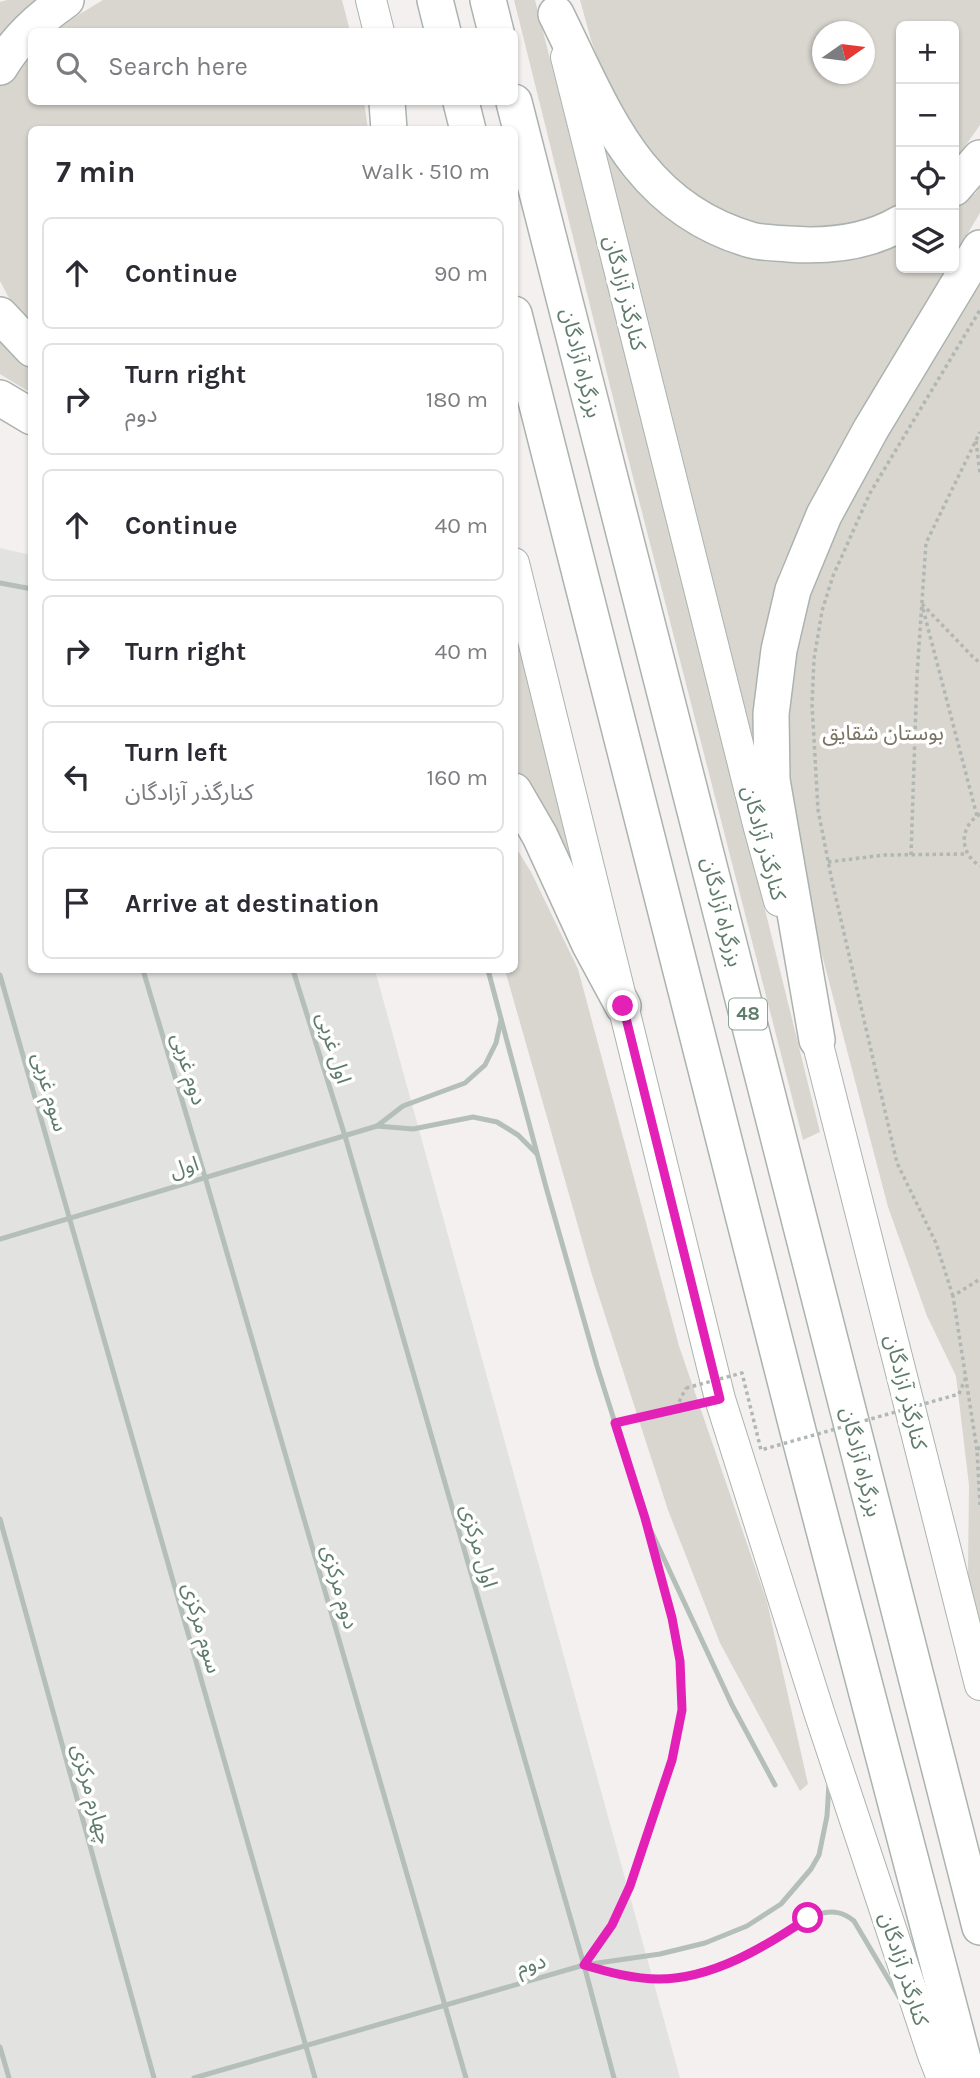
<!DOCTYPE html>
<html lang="en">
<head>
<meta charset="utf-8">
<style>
  :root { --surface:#fff; --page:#f7f7f7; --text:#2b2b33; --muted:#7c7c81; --line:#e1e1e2 }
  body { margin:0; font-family:Karla,"Noto Sans Arabic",sans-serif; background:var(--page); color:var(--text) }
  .controls { position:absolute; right:21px; top:21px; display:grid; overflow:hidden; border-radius:10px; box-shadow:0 2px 5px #0004 }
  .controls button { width:63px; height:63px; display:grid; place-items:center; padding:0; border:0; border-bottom:2px solid var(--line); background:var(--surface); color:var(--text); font:35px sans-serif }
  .compass { position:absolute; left:812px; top:21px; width:63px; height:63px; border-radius:50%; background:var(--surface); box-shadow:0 2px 5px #0004; rotate:76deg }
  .stop { position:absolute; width:21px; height:21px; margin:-16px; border:5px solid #e321b7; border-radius:50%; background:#fff }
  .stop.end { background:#e321b7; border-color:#fff; box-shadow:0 2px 7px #0008 }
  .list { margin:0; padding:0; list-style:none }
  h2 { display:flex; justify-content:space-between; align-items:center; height:91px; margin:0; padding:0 28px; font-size:30px }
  h2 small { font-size:23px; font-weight:400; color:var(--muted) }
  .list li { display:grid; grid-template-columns:46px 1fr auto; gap:21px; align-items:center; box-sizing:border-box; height:112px; margin:0 14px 14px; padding:0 14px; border:2px solid var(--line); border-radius:10px }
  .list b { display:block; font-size:26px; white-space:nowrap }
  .list p { margin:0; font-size:23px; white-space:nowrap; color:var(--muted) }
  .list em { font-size:23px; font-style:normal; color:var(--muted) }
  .icon { flex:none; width:38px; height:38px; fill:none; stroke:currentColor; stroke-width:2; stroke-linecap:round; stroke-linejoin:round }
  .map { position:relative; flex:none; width:980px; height:2078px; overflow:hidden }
  .search { position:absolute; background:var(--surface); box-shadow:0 2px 5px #0004; left:28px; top:28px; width:490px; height:77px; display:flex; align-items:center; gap:18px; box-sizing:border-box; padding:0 24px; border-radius:10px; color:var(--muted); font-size:26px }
  .panel { position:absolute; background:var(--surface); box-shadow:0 2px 5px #0004; left:28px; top:126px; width:490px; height:847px; border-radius:10px }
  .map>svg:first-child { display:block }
</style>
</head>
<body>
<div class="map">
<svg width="980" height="2078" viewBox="0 0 980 2078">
  <rect width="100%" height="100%" fill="#f4f0f0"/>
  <path fill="#e2e2e0" d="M0,548l31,7 1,415h343l305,1108h-680z"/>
  <g fill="#d9d5cf" fill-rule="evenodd">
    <path d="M7,0h29l-36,42v-40z"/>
    <path d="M103,0h239l8,31h-295l10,-8z"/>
    <path d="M514,0h21l165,647 120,485 -17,8 -178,-694z"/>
    <path d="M580,0h400v125l-26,37v-136h-53v182l-55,17 -46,4 -46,-4 -60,-24 -61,-67 -24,-45 -18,-49zM822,32h42v42h-42z"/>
    <path d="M31,54l1,48h332l4,27 -336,1 -1,199 -9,-6 -22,-42v-197z"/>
    <path d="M601,147l60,64 48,29 58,22 57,1 57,-12 20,-10v27h46l-132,226 -36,79 -23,161 -8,-1z"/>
    <path d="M980,186v27l-26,43v-47l22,-16z"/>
    <path d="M980,267v1363l-12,-56 1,-89 -13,-109 -29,-60 -39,-109 -90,-344 -13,-119 11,-110 30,-94z"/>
    <path d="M0,336l31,29v28l-31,-19z"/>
    <path d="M514,603l85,337 -76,-157 -8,-12z"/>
    <path d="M515,846l16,26 47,97 101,377 88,256 41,182 -8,7 -80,-148 -52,-133 -76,-235 -87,-305h9z"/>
  </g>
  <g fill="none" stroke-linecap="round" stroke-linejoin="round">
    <defs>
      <g id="primary">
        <path d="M371,0l8,32"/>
        <path d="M566,57l193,771 20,73"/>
        <path d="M514,563l206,836 100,316 113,340 9,23"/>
        <path d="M811,1017l169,668"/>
      </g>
      <g id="highway">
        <path d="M435,0l8,32"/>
        <path d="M488,0l8,32"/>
        <path d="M556,14c48,97 80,193 195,226 11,3 25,3 37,4 39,3 79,-1 113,-21"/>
        <path d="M0,67c16,-27 40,-49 66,-67"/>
        <path d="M387,102l2,28"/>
        <path d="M461,102l7,28"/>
        <path d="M514,102l466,1825"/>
        <path d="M954,188l26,-30"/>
        <path d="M514,314l284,1117 170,647"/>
        <path d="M0,315l32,34"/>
        <path d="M0,398l32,19"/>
        <path d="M514,791l26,45 50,109 33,61"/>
        <path d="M817,1040l-45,-260 -1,-66 8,-64 14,-60 31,-75 47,-86 109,-181"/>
      </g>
    </defs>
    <use href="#primary" stroke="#aab4ae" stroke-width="32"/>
    <use href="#highway" stroke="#aab3ae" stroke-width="38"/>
    <g stroke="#b1b8b4" stroke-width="3.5" stroke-dasharray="3.5 3.5" stroke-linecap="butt">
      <path d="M976,441l4,32"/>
      <path d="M922,604l50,52 8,7"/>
      <path d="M923,609l54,207"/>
      <path d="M980,814c-21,13 -21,39 0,52"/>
      <path d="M911,855l6,-180 9,-132 54,-111"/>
      <path d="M828,862l56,-7 83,-1"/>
      <path d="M953,1296l-17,-53 -39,-80 -65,-282 -14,-71 -6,-106 2,-45 8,-48 11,-35 13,-29 24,-54 110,-183"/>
      <path d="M959,1394l7,-17"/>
      <path d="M676,1408l10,-20"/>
      <path d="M623,1421l75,-17"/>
      <path d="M980,1447l-3,3 3,55"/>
      <path d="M977,1450l-24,-154 27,-17"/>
    </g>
    <g stroke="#b5bfb9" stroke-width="5">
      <path d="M0,583l32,6"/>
      <path d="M143,970l62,207 261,901"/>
      <path d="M293,970l52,166 239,829 30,113"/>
      <path d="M488,970l58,217 51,179 48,152 87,187 43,80"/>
      <path d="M0,975l315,1103"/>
      <path d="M377,1126l36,3 60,-12 24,5 21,13 18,18"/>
      <path d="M0,1239l377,-113 26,-20 62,-23 20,-18 11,-22 5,-23"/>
      <path d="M0,1519l154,559"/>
      <path d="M584,1965l28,-40 18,-39 42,-126 10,-50 -2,-49 -8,-43 -23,-84"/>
      <path d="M587,1966c34,9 66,15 101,9 29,-5 65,-21 90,-36 13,-8 26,-21 41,-25 14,-4 24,-2 35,7l45,76"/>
      <path d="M0,2047l9,31"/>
      <path d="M194,2078l390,-113 76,-11 45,-11 42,-17 34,-22 30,-35 8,-14 8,-39 2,-33"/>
    </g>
    <use href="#primary" stroke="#fff" stroke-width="30"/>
    <use href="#highway" stroke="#fff" stroke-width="35"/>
    <path stroke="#b1b8b4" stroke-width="3.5" stroke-dasharray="3.5 3.5" stroke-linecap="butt" d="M686,1388l56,-15 19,77 198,-56"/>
  </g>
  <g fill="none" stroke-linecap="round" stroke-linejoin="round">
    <path stroke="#e321b7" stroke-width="9" d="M623,1006l97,393 -105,24 30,95 27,100 8,43 2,49 -10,50 -42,126 -18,39 -28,40c24,7 49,14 75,14 53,0 106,-32 149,-61"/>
  </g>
  <g text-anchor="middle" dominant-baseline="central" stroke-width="7" stroke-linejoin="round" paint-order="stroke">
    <rect fill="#fff" stroke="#8fa397" stroke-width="2" x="729" y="998.5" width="38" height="31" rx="5"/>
    <g font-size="19" font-weight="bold" fill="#5f7b6b">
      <text x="748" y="1014">48</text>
    </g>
    <g font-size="21" fill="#5f7b6b" stroke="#fff">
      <text transform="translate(625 293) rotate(76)">کنارگذر آزادگان</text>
      <text transform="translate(581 363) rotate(76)">بزرگراه آزادگان</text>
      <text transform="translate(764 843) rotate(75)">کنارگذر آزادگان</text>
      <text transform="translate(722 912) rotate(76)">بزرگراه آزادگان</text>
      <text transform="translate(334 1048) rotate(73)">اول غربی</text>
      <text transform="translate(189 1069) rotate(73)">دوم غربی</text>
      <text transform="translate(50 1092) rotate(74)">سوم غربی</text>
      <text transform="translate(184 1167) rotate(-17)">اول</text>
      <text transform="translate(906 1392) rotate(76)">کنارگذر آزادگان</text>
      <text transform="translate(861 1462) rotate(76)">بزرگراه آزادگان</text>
      <text transform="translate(479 1546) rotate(74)">اول مرکزی</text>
      <text transform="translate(340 1587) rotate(74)">دوم مرکزی</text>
      <text transform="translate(202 1628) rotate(74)">سوم مرکزی</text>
      <text transform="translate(92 1794) rotate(75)">چهارم مرکزی</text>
      <text transform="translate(531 1964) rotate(-16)">دوم</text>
      <text transform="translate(904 1969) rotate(72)">کنارگذر آزادگان</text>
    </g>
    <g font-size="21" fill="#797462" stroke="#fff">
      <text x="883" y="733">بوستان شقایق</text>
    </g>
  </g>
</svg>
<div class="controls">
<button>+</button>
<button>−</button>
<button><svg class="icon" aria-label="locate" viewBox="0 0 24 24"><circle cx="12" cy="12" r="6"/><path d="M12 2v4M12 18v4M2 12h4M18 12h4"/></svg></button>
<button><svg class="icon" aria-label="layers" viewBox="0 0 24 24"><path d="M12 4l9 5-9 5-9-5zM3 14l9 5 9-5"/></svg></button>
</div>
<svg class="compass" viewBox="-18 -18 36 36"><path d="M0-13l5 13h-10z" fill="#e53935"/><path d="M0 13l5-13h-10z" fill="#7c7c81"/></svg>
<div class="stop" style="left:808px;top:1918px"></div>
<div class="stop end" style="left:623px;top:1006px"></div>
<div class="search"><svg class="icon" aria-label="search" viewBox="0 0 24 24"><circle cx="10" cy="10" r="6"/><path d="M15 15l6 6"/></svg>Search here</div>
<section class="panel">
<h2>7 min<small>Walk · 510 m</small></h2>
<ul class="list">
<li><svg class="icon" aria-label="ahead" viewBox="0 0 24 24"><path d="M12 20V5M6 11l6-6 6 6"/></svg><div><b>Continue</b></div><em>90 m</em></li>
<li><svg class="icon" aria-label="right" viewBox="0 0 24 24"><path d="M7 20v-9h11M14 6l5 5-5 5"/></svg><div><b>Turn right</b><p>دوم</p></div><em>180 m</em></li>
<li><svg class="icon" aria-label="ahead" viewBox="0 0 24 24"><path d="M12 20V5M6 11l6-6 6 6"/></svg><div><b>Continue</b></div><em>40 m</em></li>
<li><svg class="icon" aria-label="right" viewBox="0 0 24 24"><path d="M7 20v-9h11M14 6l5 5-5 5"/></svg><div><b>Turn right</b></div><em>40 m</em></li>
<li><svg class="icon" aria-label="left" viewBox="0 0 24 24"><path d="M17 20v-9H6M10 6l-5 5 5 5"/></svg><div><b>Turn left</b><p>کنارگذر آزادگان</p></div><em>160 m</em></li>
<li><svg class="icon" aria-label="arrive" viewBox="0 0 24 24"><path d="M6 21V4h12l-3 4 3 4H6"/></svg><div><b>Arrive at destination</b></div></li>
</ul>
</section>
</div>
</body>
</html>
